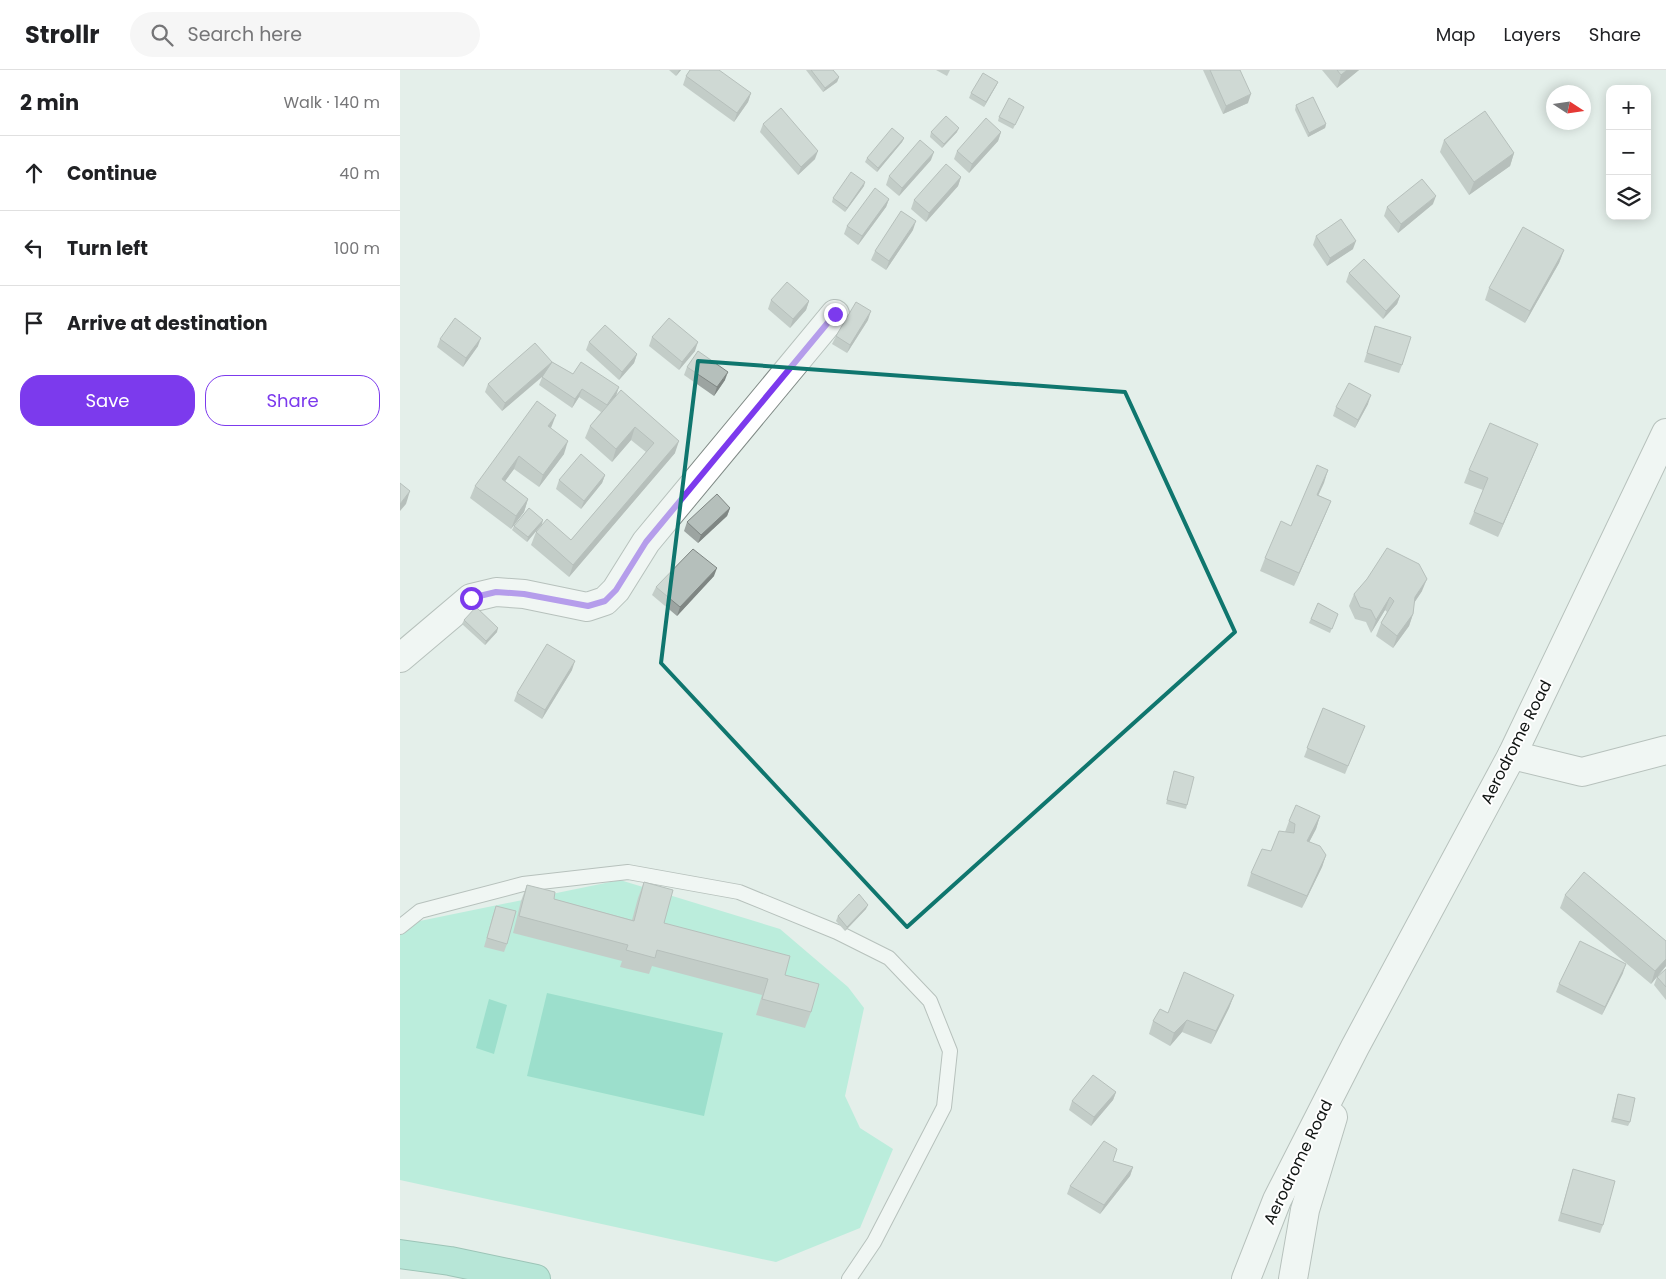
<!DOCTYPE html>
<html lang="en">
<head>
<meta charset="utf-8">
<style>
  :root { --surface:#fff; --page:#f6f6f6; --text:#202124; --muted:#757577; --line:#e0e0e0; --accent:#7c3aed }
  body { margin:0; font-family:Poppins,sans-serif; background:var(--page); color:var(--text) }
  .controls { position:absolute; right:15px; top:15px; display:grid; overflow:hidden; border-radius:10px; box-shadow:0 2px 12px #0003 }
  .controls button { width:45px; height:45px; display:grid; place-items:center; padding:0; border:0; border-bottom:1px solid var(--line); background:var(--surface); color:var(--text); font:25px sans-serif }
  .compass { position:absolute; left:1146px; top:15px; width:45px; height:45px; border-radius:50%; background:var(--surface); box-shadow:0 2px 12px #0003; rotate:102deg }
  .stop { position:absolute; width:15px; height:15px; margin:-11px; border:4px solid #7c3aed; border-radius:50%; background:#fff }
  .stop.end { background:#7c3aed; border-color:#fff; box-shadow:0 1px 5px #0008 }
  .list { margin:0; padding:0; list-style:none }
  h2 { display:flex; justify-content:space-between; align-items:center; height:65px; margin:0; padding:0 20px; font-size:21px }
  h2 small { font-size:16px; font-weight:400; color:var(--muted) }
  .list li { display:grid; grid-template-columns:32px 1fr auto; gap:15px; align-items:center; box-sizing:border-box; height:75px; padding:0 20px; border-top:1px solid var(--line) }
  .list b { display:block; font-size:19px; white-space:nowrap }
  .list em { font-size:16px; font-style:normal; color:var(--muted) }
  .actions { display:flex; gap:10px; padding:15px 20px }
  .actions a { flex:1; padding:11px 0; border:1px solid var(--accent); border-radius:20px; text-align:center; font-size:18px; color:var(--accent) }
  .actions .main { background:var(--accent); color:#fff }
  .icon { flex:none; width:28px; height:28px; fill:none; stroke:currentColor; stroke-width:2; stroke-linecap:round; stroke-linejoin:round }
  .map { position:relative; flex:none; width:1266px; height:1209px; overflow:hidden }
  header { display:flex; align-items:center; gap:30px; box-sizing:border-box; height:70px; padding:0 25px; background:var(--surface); border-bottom:1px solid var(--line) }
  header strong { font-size:24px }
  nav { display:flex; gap:28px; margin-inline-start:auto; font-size:18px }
  .search { width:350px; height:45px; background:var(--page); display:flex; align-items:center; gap:12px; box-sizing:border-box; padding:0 18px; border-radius:28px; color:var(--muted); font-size:19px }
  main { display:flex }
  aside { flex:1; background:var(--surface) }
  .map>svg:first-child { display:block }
</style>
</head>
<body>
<header>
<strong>Strollr</strong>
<div class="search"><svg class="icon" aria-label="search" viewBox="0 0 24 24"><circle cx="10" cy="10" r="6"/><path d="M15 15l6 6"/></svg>Search here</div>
<nav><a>Map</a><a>Layers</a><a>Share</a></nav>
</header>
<main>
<aside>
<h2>2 min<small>Walk · 140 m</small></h2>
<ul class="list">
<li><svg class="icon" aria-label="ahead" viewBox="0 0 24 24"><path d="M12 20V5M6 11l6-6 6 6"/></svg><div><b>Continue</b></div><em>40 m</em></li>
<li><svg class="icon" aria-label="left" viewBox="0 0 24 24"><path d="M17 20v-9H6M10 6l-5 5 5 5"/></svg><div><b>Turn left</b></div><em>100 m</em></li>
<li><svg class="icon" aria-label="arrive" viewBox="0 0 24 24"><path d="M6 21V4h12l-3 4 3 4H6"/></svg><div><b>Arrive at destination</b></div></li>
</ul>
<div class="actions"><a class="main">Save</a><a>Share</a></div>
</aside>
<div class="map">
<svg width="1266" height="1209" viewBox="0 0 1266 1209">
  <rect width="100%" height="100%" fill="#e4efea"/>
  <path fill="#8aebcc" d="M220,810l160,49 68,58 16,21 -19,88 15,32 33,21 -33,79 -84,34 -376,-82v-248l5,-8z"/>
  <g fill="#45cda8">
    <path d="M147,923l176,40 -19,83 -177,-40z"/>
    <path d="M89,929l18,6 -13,49 -18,-6z"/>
  </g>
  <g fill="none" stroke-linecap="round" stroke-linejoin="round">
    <defs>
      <path id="service" d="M0,857l20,-16 103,-27 105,-12 111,20 98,40 52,26 41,43 20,50 -6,56 -70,135 -25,37"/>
      <g id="minor">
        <path d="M0,588l71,-60 25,-6 28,2 63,13 18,-6 11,-11 30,-48 189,-228"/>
        <path d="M1112,685l70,17 84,-22"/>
      </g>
      <g id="tertiary">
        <path d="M846,1209l31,-79 78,-153 157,-292 154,-322"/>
        <path d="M893,1209l12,-69 28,-93"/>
      </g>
      <path id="trunk" d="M0,1184l50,7 86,18"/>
    </defs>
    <use href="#service" stroke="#808a86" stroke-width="16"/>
    <use href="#minor" stroke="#808a86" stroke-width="30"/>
    <use href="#tertiary" stroke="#808a86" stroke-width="30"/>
    <use href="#trunk" stroke="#46917a" stroke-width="30"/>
    <use href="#service" stroke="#fff" stroke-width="14"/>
    <use href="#minor" stroke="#fff" stroke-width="28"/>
    <use href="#tertiary" stroke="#fff" stroke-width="28"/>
    <use href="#trunk" stroke="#82dcc2" stroke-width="28"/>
  </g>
  <g fill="#9ca4a1">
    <path d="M269,0h12l-5,6z"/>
    <path d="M406,0h27l6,7 -2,5 -14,10z"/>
    <path d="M536,0h14l-3,6z"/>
    <path d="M803,0h37l8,33 -25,11z"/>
    <path d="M922,0h37l-22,18z"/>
    <path d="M286,6l65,17 -3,9 -14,20 -51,-37z"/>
    <path d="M598,12l-2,4 -12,21 -15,-9 2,-5z"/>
    <path d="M896,35l30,19 -1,4 -17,9 -13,-27z"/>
    <path d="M622,41l-9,18 -15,-8 1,-4z"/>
    <path d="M363,54l52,35 -17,16 -38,-43z"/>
    <path d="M531,62h26l-15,16 -12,-11z"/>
    <path d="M601,62l-3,9 -29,32 -15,-14 3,-8z"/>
    <path d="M504,68l-2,4 -25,30 -12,-10 2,-4z"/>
    <path d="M1044,70l70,13 -4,13 -41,29 -29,-43z"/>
    <path d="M531,90l-32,36 -13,-11 3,-9z"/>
    <path d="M561,107l-3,9 -32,36 -15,-13 3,-9z"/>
    <path d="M464,116l-19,26 -13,-10 1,-4z"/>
    <path d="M489,129l-3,8 -28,38 -14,-11 3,-8z"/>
    <path d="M1033,134l-35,29 -14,-17 3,-9z"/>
    <path d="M513,160l-27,40 -15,-10 4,-9z"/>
    <path d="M916,166l37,13 -26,17 -14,-21z"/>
    <path d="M1164,180l-5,13 -34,60 -40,-23 4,-12z"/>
    <path d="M949,203l51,23 -3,8 -14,15 -37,-37z"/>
    <path d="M371,230l38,1 -3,9 -16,18 -22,-19z"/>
    <path d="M468,250l-21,33 -15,-9 4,-8z"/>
    <path d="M975,256l27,39 -3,8 -35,-11z"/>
    <path d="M252,267l43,14 -16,19 -30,-24z"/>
    <path d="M40,269l38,7 -15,21 -26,-20z"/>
    <path d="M189,272l48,12 -3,9 -15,17 -33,-30z"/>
    <path d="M152,292l21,12 42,22 60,57 -106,124 -38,-32 5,-13 35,8 75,-88 -15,-12 -19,22 -27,-24 5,-12 11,-14 -22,-15 -7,11 -33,-23 4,-10 -41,36 -17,-19 3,-8z"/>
    <path d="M287,297l38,13 -11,16 -30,-21z"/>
    <path d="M968,334l-13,24 -22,-12 3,-9z"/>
    <path d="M151,358l13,26 -25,33 -25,-18 -9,12 23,18 -4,13 -13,17 -41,-31 5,-12z"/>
    <path d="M1138,374l-5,12 -35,81 -29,-13 14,-34 -19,-7 5,-13z"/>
    <path d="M928,400l-10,25 13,6 -5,12 -32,73 -34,-15 5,-13 26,-32z"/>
    <path d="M205,405l-3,8 -21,26 -25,-20 3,-9z"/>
    <path d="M330,438l-3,8 -29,27 -14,-12 3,-9z"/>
    <path d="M142,454l-15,18 -15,-12 2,-4z"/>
    <path d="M314,506l-37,40 -25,-21 4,-8z"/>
    <path d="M1022,521l-8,12 -1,11 -4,12 -16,22 -17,-12 5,-13 6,-11 -2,-2 -14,23 -5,-11 -11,-3 -6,-13 5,-12z"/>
    <path d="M918,533l20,11 -8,19 -21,-10z"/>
    <path d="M64,550l33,12 -12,13 -23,-21z"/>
    <path d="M172,600l-30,49 -28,-18 3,-8z"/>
    <path d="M923,638l42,18 -20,48 -41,-17z"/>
    <path d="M774,701l13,34 -1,4 -20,-5z"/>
    <path d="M920,746l-4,13 -7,13 17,13 -4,12 -20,41 -55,-22 4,-13 20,-22 14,-19 4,-11z"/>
    <path d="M244,812l20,41 121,52 26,37 -6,16 -49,-13 6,-20 -110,-29 -3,8 -29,-7 2,-6 -109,-28 8,-32 6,-16 27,14 78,21 6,-22z"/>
    <path d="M1165,825l101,71 -15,18 -91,-76z"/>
    <path d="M96,836l11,38 -3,8 -20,-5 9,-32z"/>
    <path d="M466,839l-21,22 -9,-10 2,-5z"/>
    <path d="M1266,899v31l-12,-15 3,-8z"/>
    <path d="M1223,903l-21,42 -46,-23 3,-8z"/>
    <path d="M834,925l-5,13 -18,36 -29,-12 -12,14 -21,-12 4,-13 15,-8z"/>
    <path d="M716,1022l-3,8 -22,26 -22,-16 3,-9z"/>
    <path d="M1218,1024l12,28 -2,4 -17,-4z"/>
    <path d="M713,1091l20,6 -3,9 -30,38 -33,-20 3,-8z"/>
    <path d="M1173,1099l30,56 -3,8 -42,-12z"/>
  </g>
  <g fill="#7f8683">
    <path d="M279,0h2l-5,6z"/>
    <path d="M947,0h12l-22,18 4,-13z"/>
    <path d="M439,7l-2,5 -14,10 2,-4z"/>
    <path d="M598,12l-2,4 -12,21 2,-5z"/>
    <path d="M351,23l-3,9 -14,20 3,-9z"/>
    <path d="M851,24l-3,9 -25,11 3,-8z"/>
    <path d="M926,54l-1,4 -17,9 1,-4z"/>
    <path d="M559,58l-2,4 -15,16 2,-4z"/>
    <path d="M601,62l-3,9 -29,32 3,-9z"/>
    <path d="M504,68l-2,4 -25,30 1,-4z"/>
    <path d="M418,81l-3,8 -17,16 3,-8z"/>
    <path d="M534,82l-3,8 -32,36 3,-8z"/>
    <path d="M1114,83l-4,13 -41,29 5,-13z"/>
    <path d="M561,107l-3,9 -32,36 3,-9z"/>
    <path d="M465,112l-1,4 -19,26 2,-4z"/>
    <path d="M1036,126l-3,8 -35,29 3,-9z"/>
    <path d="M489,129l-3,8 -28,38 4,-9z"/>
    <path d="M516,151l-3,9 -27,40 3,-9z"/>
    <path d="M956,171l-3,8 -26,17 3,-8z"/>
    <path d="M1164,180l-5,13 -34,60 5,-12z"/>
    <path d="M1000,226l-3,8 -14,15 3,-8z"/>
    <path d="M409,231l-3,9 -16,18 3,-9z"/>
    <path d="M471,241l-3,9 -21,33 3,-8z"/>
    <path d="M81,268l-3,8 -15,21 3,-9z"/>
    <path d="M298,272l-3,9 -16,19 3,-8z"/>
    <path d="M237,284l-3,9 -15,17 3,-8z"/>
    <path d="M152,292l-3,9 -47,40 3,-8z"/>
    <path d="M328,302l-3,8 -11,16 3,-9z"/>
    <path d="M219,317l-3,9 -9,9z"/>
    <path d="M182,319l-3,8 -7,11 3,-9z"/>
    <path d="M971,325l-3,9 -13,24 3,-8z"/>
    <path d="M156,345l-5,13 -8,10 5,-12z"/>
    <path d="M235,357l-4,13 -19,22 4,-13z"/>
    <path d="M168,371l-4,13 -25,33 4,-12z"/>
    <path d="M279,371l-4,12 -106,124 4,-12z"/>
    <path d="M1138,374l-5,12 -35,81 5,-13z"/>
    <path d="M119,386l-5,13 -17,23 5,-13z"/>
    <path d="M928,400l-4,13 -11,24 4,-12z"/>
    <path d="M205,405l-3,8 -21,26 3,-8z"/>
    <path d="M10,421l-4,13 -6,7v-7z"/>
    <path d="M128,429l-4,13 -13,17 5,-13z"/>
    <path d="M931,431l-5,12 -32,73 5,-13z"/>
    <path d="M330,438l-3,8 -29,27 3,-8z"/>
    <path d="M143,450l-1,4 -15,18 1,-5z"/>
    <path d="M317,498l-3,8 -37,40 3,-9z"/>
    <path d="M1027,509l-5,12 -12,18 5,-12z"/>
    <path d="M990,527l-5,13 -14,23 5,-13z"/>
    <path d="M1013,544l-4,12 -16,22 4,-12z"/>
    <path d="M98,558l-1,4 -12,13 1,-4z"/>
    <path d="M175,591l-3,9 -30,49 3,-9z"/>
    <path d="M920,746l-4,13 -13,25 4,-13z"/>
    <path d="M926,785l-4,12 -20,41 5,-12z"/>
    <path d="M468,835l-2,4 -21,22 2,-4z"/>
    <path d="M1266,889v7l-15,18 4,-13z"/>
    <path d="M1226,894l-3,9 -21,42 3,-8z"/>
    <path d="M834,925l-5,13 -18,36 5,-13z"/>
    <path d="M787,950l-5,12 -12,14 4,-13z"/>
    <path d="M716,1022l-3,8 -22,26 3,-9z"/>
    <path d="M733,1097l-3,9 -30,38 4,-9z"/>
  </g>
  <g fill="#b5bfbb" stroke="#7f8683">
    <path d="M290,0h29l32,23 -14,20 -51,-37z"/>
    <path d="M411,0h22l6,7 -14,11z"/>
    <path d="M810,0h30l11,24 -25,12z"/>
    <path d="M937,0h10l-6,5z"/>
    <path d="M583,3l15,9 -12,20 -15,-9z"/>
    <path d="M913,27l13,27 -17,9 -13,-28z"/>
    <path d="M609,28l15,9 -9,18 -16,-8z"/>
    <path d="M381,38l37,43 -17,16 -38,-43z"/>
    <path d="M1085,41l29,42 -40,29 -30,-42z"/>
    <path d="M546,46l13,12 -15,16 -13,-12z"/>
    <path d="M586,48l15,14 -29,32 -15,-13z"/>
    <path d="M492,58l12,10 -26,30 -11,-10z"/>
    <path d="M520,70l14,12 -32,36 -13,-12z"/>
    <path d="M546,94l15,13 -32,36 -15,-13z"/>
    <path d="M451,102l14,10 -18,26 -14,-10z"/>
    <path d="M1022,109l14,17 -35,28 -14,-17z"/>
    <path d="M475,118l14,11 -27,37 -15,-10z"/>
    <path d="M501,141l15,10 -27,40 -14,-10z"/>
    <path d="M941,149l15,22 -26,17 -14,-22z"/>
    <path d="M1123,157l41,23 -34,61 -41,-23z"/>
    <path d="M964,189l36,37 -14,15 -37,-38z"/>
    <path d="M387,212l22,19 -16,18 -22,-19z"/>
    <path d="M456,232l15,9 -21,34 -14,-9z"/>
    <path d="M55,248l26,20 -15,20 -26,-19z"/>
    <path d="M269,248l29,24 -16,20 -30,-25z"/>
    <path d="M205,255l32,29 -15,18 -33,-30z"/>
    <path d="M975,256l36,11 -9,28 -35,-12z"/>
    <path d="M135,273l17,19 21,12 8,-12 38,25 -12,18 -25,-16 -7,10 -33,-22 10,-15 -47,41 -17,-19z"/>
    <path d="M298,281l30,21 -11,15 -30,-20z"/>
    <path d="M949,313l22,12 -13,25 -22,-13z"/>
    <path d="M221,320l58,51 -106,124 -37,-33 11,-13 24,21 83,-97 -19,-16 -19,22 -26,-23z"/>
    <path d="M137,331l19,14 -8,11 20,15 -25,34 -24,-19 -17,23 26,20 -12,17 -41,-30z"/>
    <path d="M1090,353l48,21 -35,80 -29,-12 14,-34 -19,-8z"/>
    <path d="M181,384l24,21 -21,26 -25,-21z"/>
    <path d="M917,395l11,5 -11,25 14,6 -32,72 -34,-15 16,-37 10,5z"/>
    <path d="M0,413l10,8 -10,13z"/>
    <path d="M317,424l13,14 -29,27 -14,-13z"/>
    <path d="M129,438l14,12 -15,17 -14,-11z"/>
    <path d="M987,478l32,16 8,15 -12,18 -2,17 -16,22 -16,-13 13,-22 -4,-4 -14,23 -5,-10 -11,-3 -6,-13 13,-15z"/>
    <path d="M293,479l24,19 -37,39 -24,-20z"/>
    <path d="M918,533l20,11 -6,15 -21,-10z"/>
    <path d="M76,537l22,21 -12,13 -22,-21z"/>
    <path d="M147,574l28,17 -30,49 -28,-17z"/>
    <path d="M923,638l42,18 -17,40 -41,-18z"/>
    <path d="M774,701l20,6 -7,28 -20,-5z"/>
    <path d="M896,735l24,11 -13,25 13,5 6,9 -19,41 -56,-23 11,-24 9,2 8,-20 15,2 1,-9 -6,-3z"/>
    <path d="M1184,802l82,69v18l-11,12 -90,-76z"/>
    <path d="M244,812l29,8 -9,33 126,33 -5,19 34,9 -8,28 -49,-13 6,-20 -111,-29 -2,8 -29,-8 2,-5 -109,-29 8,-31 28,7 -1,7 80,22z"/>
    <path d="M459,824l9,11 -21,22 -9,-11z"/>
    <path d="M96,836l20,5 -9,33 -20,-6z"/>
    <path d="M1180,871l46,23 -21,43 -46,-23z"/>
    <path d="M1266,899v18l-9,-10z"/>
    <path d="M784,902l50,23 -18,36 -29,-11 -13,13 -21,-12 7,-12 8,4z"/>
    <path d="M693,1005l23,17 -22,25 -22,-16z"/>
    <path d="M1218,1024l17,4 -5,24 -17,-4z"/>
    <path d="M704,1071l13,8 -4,12 20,6 -29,38 -34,-19z"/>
    <path d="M1173,1099l42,12 -12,44 -42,-12z"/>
  </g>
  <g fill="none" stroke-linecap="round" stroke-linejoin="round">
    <path stroke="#7c3aed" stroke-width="6" d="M71,528l25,-6 28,2 64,12 17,-5 11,-11 30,-48 189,-228"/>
  </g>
  <path d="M0 0H1266V1209H0ZM298,291l427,31 110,240 -328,295 -246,-264z" fill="#e4efea" fill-opacity=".55" fill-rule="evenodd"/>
  <path fill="none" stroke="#0f766e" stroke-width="4" stroke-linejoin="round" d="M298,291l427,31 110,240 -328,295 -246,-264z"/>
  <g text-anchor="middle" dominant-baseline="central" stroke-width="4" stroke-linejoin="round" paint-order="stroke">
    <g font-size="16" fill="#111513" stroke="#fff">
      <text transform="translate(1116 672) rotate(-63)">Aerodrome Road</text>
      <text transform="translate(898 1092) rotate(-64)">Aerodrome Road</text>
    </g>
  </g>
</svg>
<div class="controls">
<button>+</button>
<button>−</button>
<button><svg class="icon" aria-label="layers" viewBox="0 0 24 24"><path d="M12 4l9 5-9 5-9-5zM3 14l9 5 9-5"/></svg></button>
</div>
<svg class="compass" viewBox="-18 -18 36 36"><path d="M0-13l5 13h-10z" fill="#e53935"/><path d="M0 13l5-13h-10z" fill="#757577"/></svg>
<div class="stop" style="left:71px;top:528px"></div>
<div class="stop end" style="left:435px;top:244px"></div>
</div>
</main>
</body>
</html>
